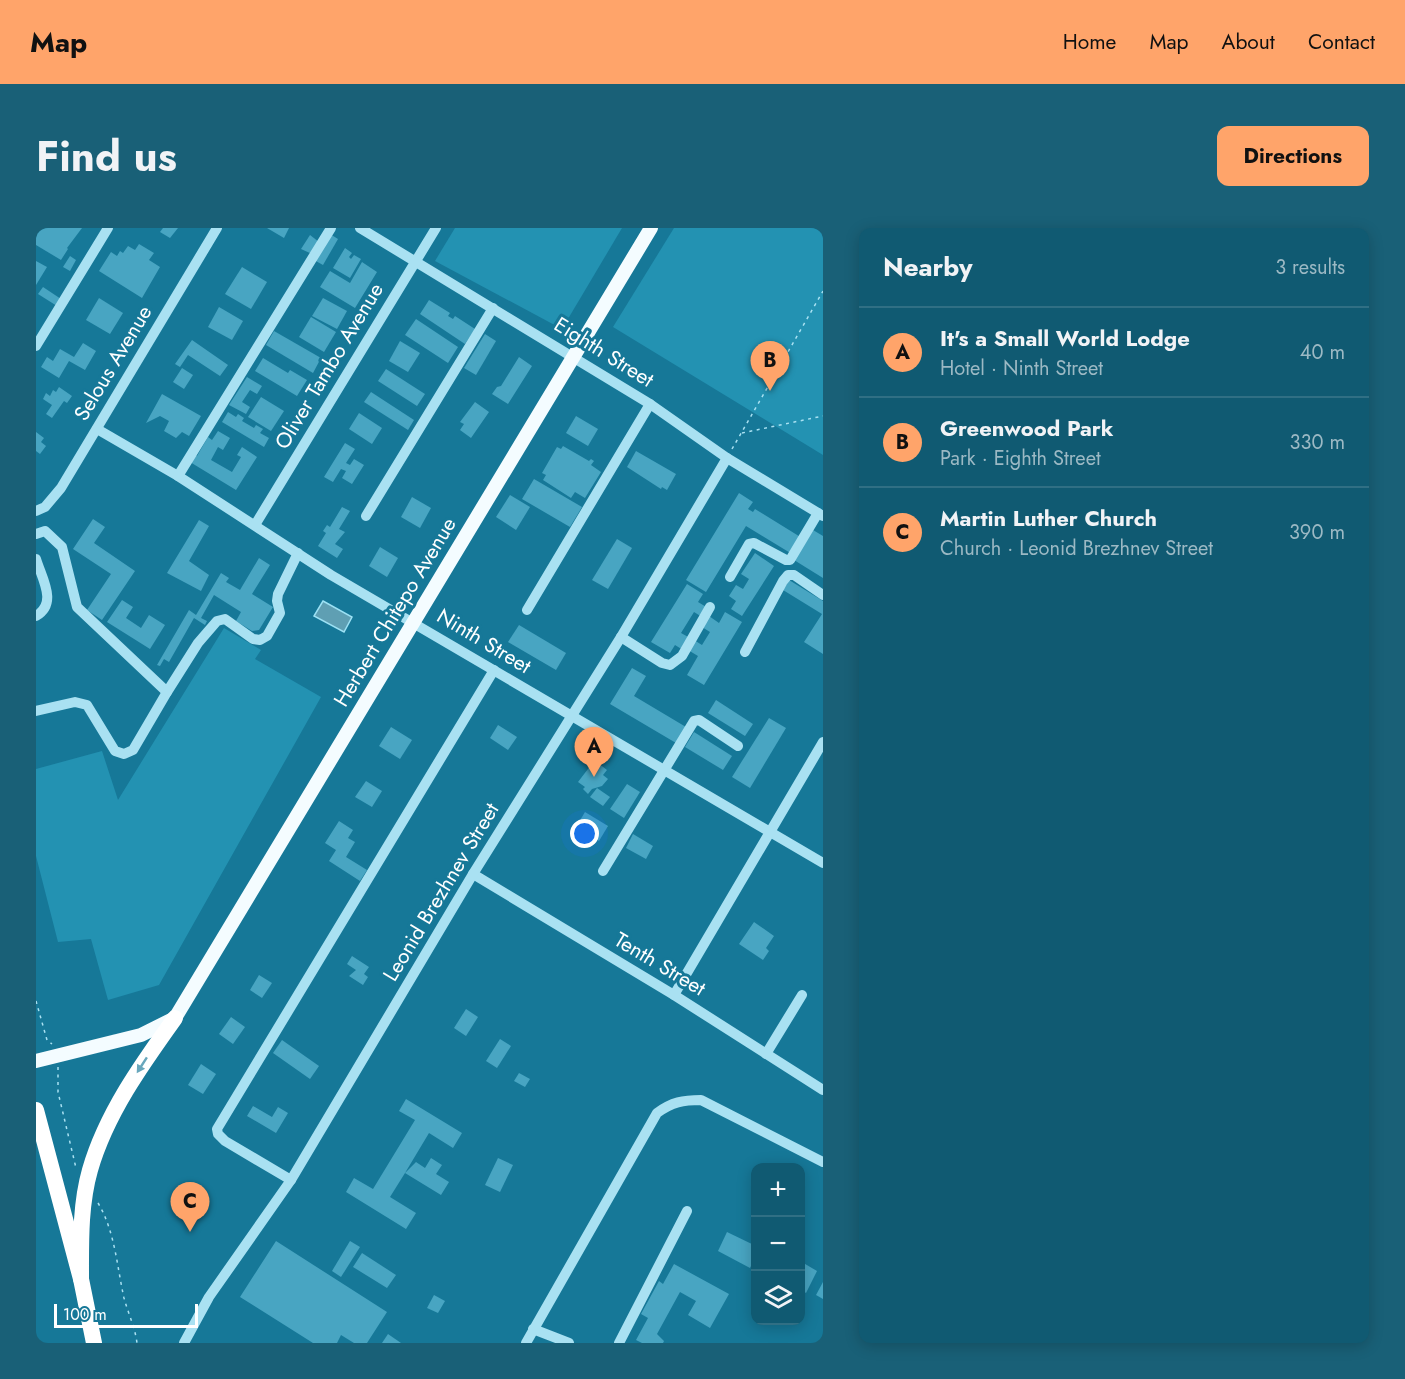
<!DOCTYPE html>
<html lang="en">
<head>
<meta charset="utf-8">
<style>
  :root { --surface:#105a72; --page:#196077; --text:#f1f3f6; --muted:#9cb9c4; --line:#306f84; --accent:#ffa46a }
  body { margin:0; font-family:Jost,sans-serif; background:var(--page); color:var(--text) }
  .controls { position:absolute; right:18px; bottom:18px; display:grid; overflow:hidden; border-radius:12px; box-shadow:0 3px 15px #0003 }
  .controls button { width:54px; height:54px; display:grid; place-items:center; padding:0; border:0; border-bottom:2px solid var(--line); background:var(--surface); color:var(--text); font:30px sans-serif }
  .scale { position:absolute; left:18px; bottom:15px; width:144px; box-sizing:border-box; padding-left:6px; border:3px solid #fff; border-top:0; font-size:16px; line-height:21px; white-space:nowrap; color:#fff; -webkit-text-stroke:4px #167898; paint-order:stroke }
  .you { position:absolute; left:549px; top:606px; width:21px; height:21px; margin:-15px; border:4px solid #fff; border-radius:50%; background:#1a73e8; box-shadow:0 0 0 9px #1a73e833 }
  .badge { display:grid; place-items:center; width:39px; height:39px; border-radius:50%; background:var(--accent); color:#111; font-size:20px; font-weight:700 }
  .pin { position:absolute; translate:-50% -50px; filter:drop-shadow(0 2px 3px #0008) }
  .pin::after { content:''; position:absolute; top:32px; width:21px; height:18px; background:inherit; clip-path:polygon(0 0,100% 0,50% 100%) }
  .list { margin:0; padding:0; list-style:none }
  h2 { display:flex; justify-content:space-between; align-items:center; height:78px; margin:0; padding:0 24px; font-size:26px }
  h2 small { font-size:20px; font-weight:400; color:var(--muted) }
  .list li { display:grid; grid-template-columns:39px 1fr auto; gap:18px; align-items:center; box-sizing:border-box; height:90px; padding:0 24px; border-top:2px solid var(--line) }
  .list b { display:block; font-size:22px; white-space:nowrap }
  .list p { margin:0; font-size:20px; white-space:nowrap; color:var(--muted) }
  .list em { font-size:20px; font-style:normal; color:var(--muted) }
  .icon { flex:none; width:33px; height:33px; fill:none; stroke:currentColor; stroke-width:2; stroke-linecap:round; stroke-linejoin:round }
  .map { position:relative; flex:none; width:787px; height:1115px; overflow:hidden; border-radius:12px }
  header { display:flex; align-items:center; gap:36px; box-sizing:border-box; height:84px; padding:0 30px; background:var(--accent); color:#111 }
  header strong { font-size:28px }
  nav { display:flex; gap:33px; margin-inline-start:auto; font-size:21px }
  .intro { display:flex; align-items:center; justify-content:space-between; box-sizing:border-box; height:144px; padding:0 36px }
  h1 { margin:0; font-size:42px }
  .button { padding:15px 27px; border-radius:12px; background:var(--accent); color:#111; font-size:21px; font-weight:700 }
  main { display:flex; gap:36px; padding:0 36px }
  aside { flex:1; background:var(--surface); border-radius:12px; box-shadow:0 3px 15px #0003 }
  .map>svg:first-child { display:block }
</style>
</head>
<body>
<header>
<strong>Map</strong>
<nav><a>Home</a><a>Map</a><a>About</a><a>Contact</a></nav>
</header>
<div class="intro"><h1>Find us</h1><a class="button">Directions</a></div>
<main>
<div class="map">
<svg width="787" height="1115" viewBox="0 0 787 1115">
  <rect width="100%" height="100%" fill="#167898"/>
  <g fill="#2392b2">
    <path d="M419,0h167l-60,101 -127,-68z"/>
    <path d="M638,0h149v227l-210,-128z"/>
    <path d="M188,400l37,22 -6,9 66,38 -162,288 -51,15 -17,-61 -33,3 -22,-86v-87l66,-18 16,49z"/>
  </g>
  <path fill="#5f9fb3" stroke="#9ce1f4" stroke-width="1.5" d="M287,373l29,16 -8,15 -30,-16z"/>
  <g fill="#48a5c2">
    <path d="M0,0h46l-15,20 1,1 -7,11 -25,-15z"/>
    <path d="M127,0h15l-8,10 -10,-6z"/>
    <path d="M231,0h22l-5,10z"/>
    <path d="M294,6l8,5 -15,26 -9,-5z"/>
    <path d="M274,7l9,7 -7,12 -11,-5z"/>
    <path d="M103,16l15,9 -5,7 11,7 -18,31 -43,-27 12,-19 6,4 3,-5 3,2 5,-7 7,4z"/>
    <path d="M309,20l7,5 -3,4 2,2 3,-4 7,4 -11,19 -17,-10z"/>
    <path d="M34,28l6,4 -6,11 -7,-4z"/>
    <path d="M0,33l11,6 -11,18z"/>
    <path d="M326,34l15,10 -22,36 -35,-21 10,-16 20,12z"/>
    <path d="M206,39l25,15 -16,27 -26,-15z"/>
    <path d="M7,59l18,12 -4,7 -19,-12z"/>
    <path d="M63,70l24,15 -13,21 -24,-14z"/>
    <path d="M287,70l24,13 -10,18 -25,-13z"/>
    <path d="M393,72l21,13 -2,3 5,3 2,-3 20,13 -10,15 -45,-30z"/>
    <path d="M183,79l24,14 -11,19 -24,-13z"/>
    <path d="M275,89l25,15 -12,20 -25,-15z"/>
    <path d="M380,91l42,28 -10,16 -43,-28z"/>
    <path d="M238,103l47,27 -8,15 -47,-28z"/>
    <path d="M449,106l11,7 -20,34 -12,-7z"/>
    <path d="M156,112l36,25 -8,11 -32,-21 -8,12 -5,-3z"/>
    <path d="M364,113l20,12 -12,19 -19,-11z"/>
    <path d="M47,115l13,8 -11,19 -16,-9 -10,17 -18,-11 6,-10 6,4 7,-12 14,8z"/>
    <path d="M483,129l13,9 -24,38 -16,-10 5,-7 4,-1z"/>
    <path d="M227,130l25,15 2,-3 17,10 -10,16 -42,-25z"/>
    <path d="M146,140l11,7 -9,14 -11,-7z"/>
    <path d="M350,141l39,25 -8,12 -39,-25z"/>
    <path d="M211,149l15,9 -5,8 -7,-4 -8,12 8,5 -4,7 -17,-9z"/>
    <path d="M23,159l13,9 -5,7 -3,-2 -12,17 -6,-4 6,-9 -9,-6 3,-6 4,3 3,-6 3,2z"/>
    <path d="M335,164l43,28 -6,10 -44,-28z"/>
    <path d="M126,166l39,22 -12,20 -7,-4 -6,6 -12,-7 5,-10 -9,-5 -14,7z"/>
    <path d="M225,169l23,14 -13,20 -23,-14z"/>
    <path d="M439,174l14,10 -18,26 -11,-8 4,-6 -4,-2z"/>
    <path d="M192,184l8,5 2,-3 6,4 -2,3 12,7 2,-3 7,4 -3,4 9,5 -5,9 -42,-25z"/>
    <path d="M323,185l23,15 -10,16 -23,-15z"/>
    <path d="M540,188l22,13 -10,17 -22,-13z"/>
    <path d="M182,203l12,7 -7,12 -5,-3 -7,13 21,12 9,-15 -4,-2 5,-8 15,10 -21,33 -46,-28 4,-8 3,2 11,-19 4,3z"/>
    <path d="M0,204l8,6 -3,4 5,4 -6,8 -4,-3z"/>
    <path d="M309,215l10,6 -9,14 4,2 4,-6 10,6 -12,19 -10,-6 4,-7 -5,-2 -8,13 -9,-5z"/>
    <path d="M527,218l26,15 2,-2 3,2 -3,4 10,7 -16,26 -10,-6 -4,6 -28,-18 3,-5 -4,-2 15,-26 4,2z"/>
    <path d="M600,223l40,23 -9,16 -5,-3 -1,2 -34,-22z"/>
    <path d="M498,251l48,28 -12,20 -48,-28z"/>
    <path d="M703,265l14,9 -5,7 5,3 2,-3 47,29 -10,16 -46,-28 -40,66 -20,-12z"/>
    <path d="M474,267l20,12 -14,23 -20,-13z"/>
    <path d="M376,269l19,11 -11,20 -19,-11z"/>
    <path d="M306,279l8,4 -11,18 6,3 -10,12 8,5 -6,9 -19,-12 8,-13 -3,-2 4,-6 3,2z"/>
    <path d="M57,291l12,8 -11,16 41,28 -33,49 -15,-10 24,-36 -38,-25z"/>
    <path d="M163,292l10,6 -20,35 20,14 -8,16 -34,-18z"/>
    <path d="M777,302l10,6v42l-29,-18z"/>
    <path d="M581,311l15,9 -24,41 -16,-9z"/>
    <path d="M344,319l18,11 -11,19 -18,-11z"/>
    <path d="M719,325l19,13 -32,50 -11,-7 5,-8 -7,-5 7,-11 7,4 6,-10 -8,-5z"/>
    <path d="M223,330l11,7 -18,29 21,13 -14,23 -7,1 -16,-10 5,-9 -27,-17 -13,23 6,3 -2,4 -11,-7 -25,44 -5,-3 -4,7 -3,-1 32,-55 7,5 25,-42 8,5 -3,4 14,8z"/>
    <path d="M753,352l34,21v53l-19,-12 18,-28 -39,-24z"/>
    <path d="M651,356l16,10 -5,8 10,6 -6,9 -8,-5 -13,21 9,5 -7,12 -8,-5 -5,8 -19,-11z"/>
    <path d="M86,372l11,7 -7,11 15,10 8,-13 16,10 -15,24 -43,-27z"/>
    <path d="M689,384l17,10 -38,63 -17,-10 11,-19 -10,-6 6,-10 8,5 8,-13 -8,-5 7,-11 10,7z"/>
    <path d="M483,397l47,28 -10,17 -48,-28z"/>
    <path d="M596,440l14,8 -12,20 52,31 -10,16 -66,-39z"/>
    <path d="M680,472l37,24 -8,12 -37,-23z"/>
    <path d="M733,490l17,10 -36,60 -18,-11z"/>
    <path d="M462,497l19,12 -9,13 -18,-12z"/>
    <path d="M355,499l21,13 -12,19 -21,-13z"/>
    <path d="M658,504l38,24 -9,14 -38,-23z"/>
    <path d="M562,535l9,7 -4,5 5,4 -6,7 -10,3 -4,5 -5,-5 2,-2 -7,-5 13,-17 3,3z"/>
    <path d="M330,553l16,10 -10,16 -17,-10z"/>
    <path d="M591,556l13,8 -16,26 -14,-9z"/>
    <path d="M561,560l13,9 -7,9 -13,-9z"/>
    <path d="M549,584l23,14 -9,15 -23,-14z"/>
    <path d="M303,593l14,9 -5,8 7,4 -9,15 21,13 -7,11 -31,-20 7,-11 -11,-7z"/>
    <path d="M597,606l20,12 -7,13 -20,-11z"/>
    <path d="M718,694l20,14 -8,12 3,3 -6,9 -24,-16z"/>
    <path d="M316,728l17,11 -5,7 4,3 -5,8 -14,-9 7,-6 -9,-6z"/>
    <path d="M223,747l13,8 -10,15 -12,-8z"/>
    <path d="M430,781l12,8 -12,19 -12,-8z"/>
    <path d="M195,789l14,10 -12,17 -14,-10z"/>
    <path d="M464,811l11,7 -14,22 -11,-7z"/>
    <path d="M246,812l37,26 -9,13 -37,-26z"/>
    <path d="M165,836l15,10 -13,20 -15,-9z"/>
    <path d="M483,845l11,6 -5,8 -11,-6z"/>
    <path d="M370,871l56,34 -9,15 -24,-15 -24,40 11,-11 9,6 6,-10 11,7 -6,9 13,8 -8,13 -36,-22 -15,24 26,16 -10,16 -60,-37 8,-14 19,11 42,-69 -16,-9z"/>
    <path d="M217,878l19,11 6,-10 10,6 -12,20 -29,-17z"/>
    <path d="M462,930l15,7 -13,27 -15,-7z"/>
    <path d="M691,1004l29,14v10l-6,12 -32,-17z"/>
    <path d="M240,1013l111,71 -20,31h-13l-13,-8 -4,8h-24l-73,-46z"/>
    <path d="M314,1013l10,6 -19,30 -9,-6z"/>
    <path d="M326,1025l34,22 -9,13 -34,-21z"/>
    <path d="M764,1033l17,10 -11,22 -6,-4z"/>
    <path d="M638,1036l55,30 -19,34 -22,-13 8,-14 -16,-9 -23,42 7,7 -1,2h-21l-6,-3 12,-22 -7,-4 18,-33 4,3z"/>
    <path d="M787,1054v17l-7,-4z"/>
    <path d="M398,1067l11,6 -7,12 -11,-5z"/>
    <path d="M352,1106l13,9h-19z"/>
  </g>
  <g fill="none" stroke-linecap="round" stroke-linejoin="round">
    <g stroke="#a9e1f2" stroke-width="1.5" stroke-dasharray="3 4.5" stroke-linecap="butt">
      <path d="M706,205l81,-17"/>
      <path d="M696,221l91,-158"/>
      <path d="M0,773l11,39 5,4"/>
      <path d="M22,839v25l18,76"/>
      <path d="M62,975c17,28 19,64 26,95 4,15 11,29 13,45"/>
    </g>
    <g stroke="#a9e1f2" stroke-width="10">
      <path d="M324,0l290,176 77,54 96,58"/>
      <path d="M0,118l72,-118"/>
      <path d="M61,201l81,47 153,99 492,288"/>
      <path d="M142,248l153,-248"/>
      <path d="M0,283l9,-4 16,-19 156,-260"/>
      <path d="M330,288l127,-208"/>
      <path d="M219,297l181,-297"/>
      <path d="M0,306l9,-3 17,16 15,60 90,85"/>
      <path d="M0,331c6,20 22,44 0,57"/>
      <path d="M694,349l19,-33 5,-1 32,17h4l28,-47"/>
      <path d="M491,382l123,-206"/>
      <path d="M585,409l41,26 8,2 12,-9 28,-49"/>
      <path d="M709,424l38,-71 5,-6h6l29,20"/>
      <path d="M0,483l39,-9 12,3 28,46 9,3 9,-4 34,-58 31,-49 19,-22 8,-2 28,20 7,1 7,-4 13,-23 -3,-12 1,-7 20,-41"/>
      <path d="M567,643l91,-150 5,-1 39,26"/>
      <path d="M437,646l201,121 149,95"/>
      <path d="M638,767l149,-253"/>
      <path d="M730,826l36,-59"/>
      <path d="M255,952l-66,-39 -7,-7 -1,-5 277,-459"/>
      <path d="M497,1101l36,14"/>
      <path d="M148,1115l25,-46 82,-117 182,-306 148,-237 106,-179"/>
      <path d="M490,1115l131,-230c15,-11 26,-13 44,-13l122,62"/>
      <path d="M583,1115l68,-132"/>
    </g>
    <path stroke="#f4fcff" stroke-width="14" d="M0,833l105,-26 34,-17 476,-790"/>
    <g stroke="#fff" stroke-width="16">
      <path d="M0,882l45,169 13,64"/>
      <path d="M45,1051c0,-36 -1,-74 9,-109 16,-56 52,-106 85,-152"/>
    </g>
  </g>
  <defs><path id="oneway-solid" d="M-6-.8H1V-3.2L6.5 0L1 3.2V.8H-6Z" transform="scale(1.5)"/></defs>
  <use fill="#68a7bc" href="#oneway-solid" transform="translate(106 837) rotate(123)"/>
  <g text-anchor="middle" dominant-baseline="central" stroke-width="6" stroke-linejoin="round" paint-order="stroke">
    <g font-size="21" fill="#fff" stroke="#167898">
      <text transform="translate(568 124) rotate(32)">Eighth Street</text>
      <text transform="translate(77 135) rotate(-59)">Selous Avenue</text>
      <text transform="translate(293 138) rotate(-59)">Oliver Tambo Avenue</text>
      <text transform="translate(359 384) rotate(-59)">Herbert Chitepo Avenue</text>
      <text transform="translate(448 413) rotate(31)">Ninth Street</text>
      <text transform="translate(405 664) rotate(-59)">Leonid Brezhnev Street</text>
      <text transform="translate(624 736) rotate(31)">Tenth Street</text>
    </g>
  </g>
</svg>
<div class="controls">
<button>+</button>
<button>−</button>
<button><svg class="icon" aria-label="layers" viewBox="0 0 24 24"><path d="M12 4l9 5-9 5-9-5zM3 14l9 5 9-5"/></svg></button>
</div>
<div class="scale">100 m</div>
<div class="you"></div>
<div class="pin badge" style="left:558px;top:549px">A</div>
<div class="pin badge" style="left:734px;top:163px">B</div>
<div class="pin badge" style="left:154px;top:1004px">C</div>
</div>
<aside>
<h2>Nearby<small>3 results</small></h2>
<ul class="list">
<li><span class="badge">A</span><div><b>It's a Small World Lodge</b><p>Hotel · Ninth Street</p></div><em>40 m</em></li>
<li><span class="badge">B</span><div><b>Greenwood Park</b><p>Park · Eighth Street</p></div><em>330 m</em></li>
<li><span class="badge">C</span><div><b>Martin Luther Church</b><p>Church · Leonid Brezhnev Street</p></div><em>390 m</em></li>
</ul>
</aside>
</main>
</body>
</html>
